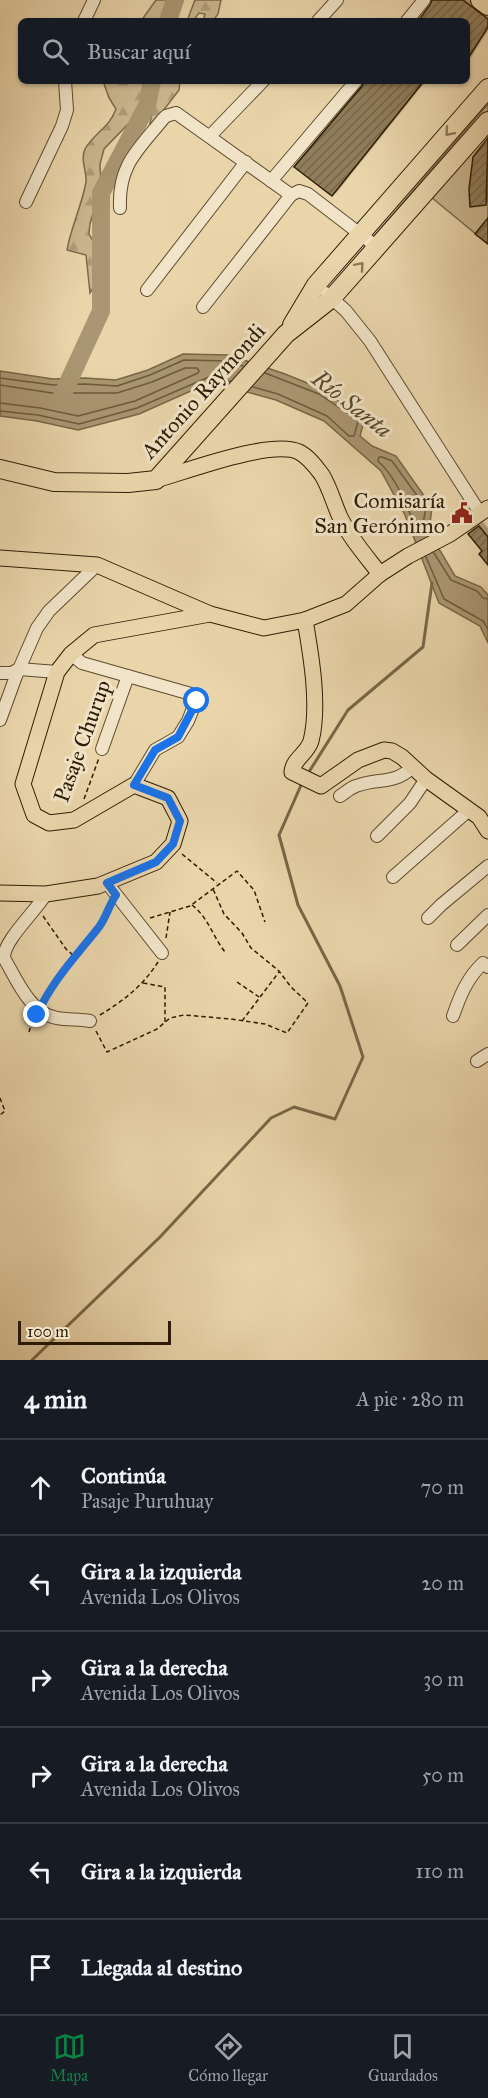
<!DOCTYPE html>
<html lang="es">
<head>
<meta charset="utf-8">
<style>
  :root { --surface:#171b24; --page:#20242c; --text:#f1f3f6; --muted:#9ea1a6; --line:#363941; --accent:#0b8043 }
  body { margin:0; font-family:"IM FELL Great Primer",serif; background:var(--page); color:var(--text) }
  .scale { position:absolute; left:18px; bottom:15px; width:153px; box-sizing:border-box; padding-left:6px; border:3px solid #2e1d04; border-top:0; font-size:16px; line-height:21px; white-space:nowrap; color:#2e1d04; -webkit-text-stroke:4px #f1e4c8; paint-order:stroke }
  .stop { position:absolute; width:18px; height:18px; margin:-14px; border:4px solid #1a73e8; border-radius:50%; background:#fff }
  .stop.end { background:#1a73e8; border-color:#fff; box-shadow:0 2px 6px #0008 }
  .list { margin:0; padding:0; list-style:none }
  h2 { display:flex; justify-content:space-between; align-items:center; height:78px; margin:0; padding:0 24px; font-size:26px }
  h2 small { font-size:20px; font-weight:400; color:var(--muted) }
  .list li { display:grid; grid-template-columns:39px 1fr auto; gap:18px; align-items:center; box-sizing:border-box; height:96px; padding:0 24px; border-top:2px solid var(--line) }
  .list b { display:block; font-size:22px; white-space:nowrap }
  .list p { margin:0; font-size:20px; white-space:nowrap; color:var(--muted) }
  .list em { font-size:20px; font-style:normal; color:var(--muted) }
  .icon { flex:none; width:33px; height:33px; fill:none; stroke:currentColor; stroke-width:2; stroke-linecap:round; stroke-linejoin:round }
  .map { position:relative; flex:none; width:488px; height:1360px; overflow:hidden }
  .search { position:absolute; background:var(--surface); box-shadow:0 2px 4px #0004; left:18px; right:18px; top:18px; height:66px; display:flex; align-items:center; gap:15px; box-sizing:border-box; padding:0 21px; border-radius:9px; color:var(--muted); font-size:22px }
  .sheet { height:654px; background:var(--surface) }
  nav { display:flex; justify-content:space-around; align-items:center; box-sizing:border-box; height:84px; border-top:2px solid var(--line); background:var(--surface); font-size:16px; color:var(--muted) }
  nav a { display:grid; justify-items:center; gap:3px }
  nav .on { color:var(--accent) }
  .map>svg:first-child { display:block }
</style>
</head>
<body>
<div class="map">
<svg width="488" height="1360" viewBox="0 0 488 1360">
  <defs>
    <pattern id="grass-tufts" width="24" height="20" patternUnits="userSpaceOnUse" patternTransform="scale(1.5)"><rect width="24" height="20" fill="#cab68f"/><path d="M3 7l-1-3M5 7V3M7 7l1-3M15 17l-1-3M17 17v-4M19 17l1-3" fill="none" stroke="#ae9c7a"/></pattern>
    <pattern id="forest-firs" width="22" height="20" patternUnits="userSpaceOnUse" patternTransform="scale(1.5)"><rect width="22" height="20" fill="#cab68f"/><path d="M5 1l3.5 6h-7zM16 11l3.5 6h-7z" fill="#ae9c7a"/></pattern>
    <pattern id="building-hatch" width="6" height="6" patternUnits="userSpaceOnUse" patternTransform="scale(1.5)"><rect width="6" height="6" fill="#907d5b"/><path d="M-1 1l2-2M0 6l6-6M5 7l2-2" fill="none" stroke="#766649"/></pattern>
    <filter id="shadow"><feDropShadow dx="3.5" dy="-3.5" stdDeviation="0" flood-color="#0004"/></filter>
  </defs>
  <rect width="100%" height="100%" fill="#ead5ab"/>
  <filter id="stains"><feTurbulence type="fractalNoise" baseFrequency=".00333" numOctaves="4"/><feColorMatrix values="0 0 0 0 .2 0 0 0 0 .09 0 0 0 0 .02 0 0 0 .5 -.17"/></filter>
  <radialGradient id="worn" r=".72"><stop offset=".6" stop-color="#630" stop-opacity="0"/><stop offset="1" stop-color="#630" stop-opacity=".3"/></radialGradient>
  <path fill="url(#grass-tufts)" stroke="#7c6a4a" stroke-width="1.5" d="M488,104v13l-108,122 -5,-4z"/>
  <g fill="url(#forest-firs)" stroke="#7c6a4a" stroke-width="1.5">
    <path d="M156,0h15l-9,21h-21z"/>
    <path d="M195,0h26l-3,14 -5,7h-10l2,-7 -6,-1 -6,8h-6z"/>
    <path d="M103,81h43l-3,14 -9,23 -30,31 -4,15 1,20 -11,40 -1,10 4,7 4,30v11l-7,11 -4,-38 -19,-5c4,-23 15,-45 19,-68 1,-11 -6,-22 -1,-33 9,-16 25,-22 31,-40l-7,-11z"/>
    <path d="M158,81h22l-1,9 -26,34 -3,-1z"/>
  </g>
  <path fill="#cab68f" stroke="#7c6a4a" stroke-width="1.5" d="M488,131v113l-57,-47z"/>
  <path fill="#aa9672" stroke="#786646" stroke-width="1.5" d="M183,354l46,1 56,19 37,15 19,14 24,14 -5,19 12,10 24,10 36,51 -3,25 26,44 26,11 7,8v48l-8,-17 -41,-23 -34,-88 -24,-44 -57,-50 -48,-21 -65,-18 -72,32 -61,16 -41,-9 -37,-5v-45l53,8 32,-1 31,2 32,-10z"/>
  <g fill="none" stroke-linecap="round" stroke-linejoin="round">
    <g stroke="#6c5a3b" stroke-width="1.5">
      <path d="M0,378l53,7 32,-1 32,2 33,-11 34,-15 44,1 15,5"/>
      <path d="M0,385l52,8h65l35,-11 33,-14h12l2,3 -1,2 -63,28 -57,15 -38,-8 -40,-5"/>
      <path d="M253,387l25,7 49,22 22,20h5l4,-14 -2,-3 -37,-25 -54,-21"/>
      <path d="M0,411l38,4 41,9 58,-16 72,-31 21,4"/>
      <path d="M382,457l10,4 34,47 -5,25 -4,-1c-9,-24 -20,-54 -39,-71l1,-4z"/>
      <path d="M434,553l17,27 26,11 6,7 5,1"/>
      <path d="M426,557l18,42 39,22 5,8"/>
    </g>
    <g stroke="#786646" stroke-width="3">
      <path d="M307,775l41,-65 75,-63 9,-64"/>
      <path d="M32,1360l128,-123 111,-119 23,-11 41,12 28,-62 -23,-71 -42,-81 -19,-70 23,-52"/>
    </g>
    <g stroke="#aa9672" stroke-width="18">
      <path d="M168,21l7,-21"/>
      <path d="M60,400l41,-89v-118l46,-87 5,-25"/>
    </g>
  </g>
  <g fill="url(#building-hatch)" stroke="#2e1d04" stroke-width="1.5" filter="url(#shadow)">
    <path d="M432,0h31l25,19v8l-21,33v-39h-49l12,-16z"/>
    <path d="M364,81h60l-92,115 -38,-29 68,-81z"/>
    <path d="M488,138l-2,67 -16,2 -1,-18 4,-32z"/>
    <path d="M488,218v26l-13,-10z"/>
    <path d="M479,526l9,11v28l-9,-11 3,-3 -14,-17z"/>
  </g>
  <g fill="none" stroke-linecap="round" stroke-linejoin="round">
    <defs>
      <g id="minor">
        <path d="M84,21l10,-21"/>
        <path d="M318,21l19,-21"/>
        <path d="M407,21l17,-21"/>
        <path d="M210,136l53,-55"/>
        <path d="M271,181l85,-100"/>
        <path d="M26,202l36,-76 5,-16 -2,-29"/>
        <path d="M120,208c-2,-43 18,-58 43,-89l3,-3 10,-3 115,82 8,-4 9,3 69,53"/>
        <path d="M147,290l99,-128"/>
        <path d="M326,293l20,18 24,30 110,172"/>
        <path d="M203,307l88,-112"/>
        <path d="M71,654l11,9 109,31 6,4 -9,23 -10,16 -23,13 -21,35"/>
        <path d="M0,673h11l8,-4 38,3"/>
        <path d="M0,720l16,-44 21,-48 12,-17 48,-46"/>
        <path d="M102,749l26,-73"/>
        <path d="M340,796c5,-3 10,-8 16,-10 23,-9 36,0 57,-19"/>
        <path d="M377,836l33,-33 16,-24"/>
        <path d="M393,877l76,-67"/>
        <path d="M107,883l55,70"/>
        <path d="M46,894c-10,17 -43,47 -42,64 12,20 26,56 53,60 11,2 22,1 33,3"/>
        <path d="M428,918l13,-13 47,-39"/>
        <path d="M457,945l31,-30"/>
        <path d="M453,1016c7,-20 14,-38 30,-53l5,4"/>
        <path d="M477,1061l11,-7"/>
      </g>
      <g id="major">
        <path d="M156,480c31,-9 116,-41 143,-28 10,5 17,15 23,23 8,13 12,29 18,42 10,21 26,39 40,57"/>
        <path d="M0,558l97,7 113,49"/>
        <path d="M305,620c6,35 15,86 6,121 -4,13 -18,18 -19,31l29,14 37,-26 26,-10 8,1 10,6 24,22 53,38 9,14"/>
        <path d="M0,893l46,1 52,-8 58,-24 17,-18 7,-23 -12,-23 -34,-13 -60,35 -25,3 -15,-8 -11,-31 34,-112 14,-18 23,-19 116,-21 54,14 41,-8 41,-16 34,-30 28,-18 42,-22 38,-26"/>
      </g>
      <g id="highway">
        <path d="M480,0l8,6"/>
        <path d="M292,325l24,-40 172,-197"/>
        <path d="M0,469l54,13 74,1 28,-3 130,-146 46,-36 156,-177"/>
      </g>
    </defs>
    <use href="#minor" stroke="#5d4b2e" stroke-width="14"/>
    <use href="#major" stroke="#2e1d04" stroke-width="17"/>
    <use href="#highway" stroke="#2e1d04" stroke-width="20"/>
    <g stroke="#2e1d04" stroke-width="1.5" stroke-dasharray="4.5 3" stroke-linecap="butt">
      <path d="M84,799l15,-41"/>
      <path d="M182,854l35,29"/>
      <path d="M192,905c16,12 21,32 33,47"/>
      <path d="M43,916l23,33 8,7 -29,44"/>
      <path d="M150,918l40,-12 47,-35 17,19 11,32"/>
      <path d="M166,938l4,-26"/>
      <path d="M74,955l27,-30 8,-20"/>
      <path d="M237,982l22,15"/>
      <path d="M143,983l22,4v36"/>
      <path d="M100,1015c23,-14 43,-29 58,-53"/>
      <path d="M242,1021l37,-49"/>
      <path d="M96,1031l11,21 50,-23 13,-11 14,-3 47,4 34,5 22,9 21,-30 -17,-16 -12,-16 -28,-23 -9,-15 -18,-19 -11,-25"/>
      <path d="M29,1032l4,-13"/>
      <path d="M0,1098l5,13 -5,4"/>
    </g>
    <use href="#minor" stroke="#f1e4c8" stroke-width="12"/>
    <use href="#major" stroke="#ead5ab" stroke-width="15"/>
    <use href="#highway" stroke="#ead5ab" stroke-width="18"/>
  </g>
  <defs><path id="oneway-chevron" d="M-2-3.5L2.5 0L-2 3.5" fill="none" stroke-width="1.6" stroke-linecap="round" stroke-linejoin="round" transform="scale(1.5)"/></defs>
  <g stroke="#8c7958">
    <use href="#oneway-chevron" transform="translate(449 132) rotate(131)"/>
    <use href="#oneway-chevron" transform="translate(360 266) rotate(-49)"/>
  </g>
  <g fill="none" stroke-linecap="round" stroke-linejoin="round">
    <path stroke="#1a73e8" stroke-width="8" d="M37,1015c14,-33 40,-60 62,-88 7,-9 10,-22 17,-32l-9,-12 49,-21 17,-18 7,-23 -12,-23 -34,-13 21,-35 23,-13 19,-36"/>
  </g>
  <defs>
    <symbol id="civic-bare" viewBox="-9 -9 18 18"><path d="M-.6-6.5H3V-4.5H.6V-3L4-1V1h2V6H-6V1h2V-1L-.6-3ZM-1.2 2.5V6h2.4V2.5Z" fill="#8f2418" stroke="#f1e4c8" stroke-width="2.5" paint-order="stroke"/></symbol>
  </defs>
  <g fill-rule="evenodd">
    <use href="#civic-bare" x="447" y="498" width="30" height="30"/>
  </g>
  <g text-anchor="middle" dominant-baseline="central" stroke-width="6" stroke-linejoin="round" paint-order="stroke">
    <g font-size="22" fill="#2e1d04" stroke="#f1e4c8">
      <text transform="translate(203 391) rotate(-48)">Antonio Raymondi</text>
      <text transform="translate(82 741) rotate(-70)">Pasaje Churup</text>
    </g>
    <g font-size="22" fill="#2e1d04" stroke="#f1e4c8" text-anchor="end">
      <text x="445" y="500">Comisaría<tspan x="445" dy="25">San Gerónimo</tspan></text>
    </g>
    <g font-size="24" font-style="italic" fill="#59472a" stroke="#f1e4c8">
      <text transform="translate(352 404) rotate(38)">Río Santa</text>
    </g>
  </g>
  <rect width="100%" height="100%" filter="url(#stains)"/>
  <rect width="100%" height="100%" fill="url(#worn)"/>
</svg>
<div class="scale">100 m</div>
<div class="stop" style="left:197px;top:701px"></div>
<div class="stop end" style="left:37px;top:1015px"></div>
<div class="search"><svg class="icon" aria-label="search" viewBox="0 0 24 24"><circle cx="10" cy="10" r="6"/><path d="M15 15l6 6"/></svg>Buscar aquí</div>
</div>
<section class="sheet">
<h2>4 min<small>A pie · 280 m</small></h2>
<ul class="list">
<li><svg class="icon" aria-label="ahead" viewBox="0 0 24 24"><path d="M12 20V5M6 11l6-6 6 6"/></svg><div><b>Continúa</b><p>Pasaje Puruhuay</p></div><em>70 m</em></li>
<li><svg class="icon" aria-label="left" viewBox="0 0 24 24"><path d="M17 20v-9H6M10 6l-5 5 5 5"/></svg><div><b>Gira a la izquierda</b><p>Avenida Los Olivos</p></div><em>20 m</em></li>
<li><svg class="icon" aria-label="right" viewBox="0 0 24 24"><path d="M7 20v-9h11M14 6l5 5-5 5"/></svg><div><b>Gira a la derecha</b><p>Avenida Los Olivos</p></div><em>30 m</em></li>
<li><svg class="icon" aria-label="right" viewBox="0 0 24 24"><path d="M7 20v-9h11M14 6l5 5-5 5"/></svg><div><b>Gira a la derecha</b><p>Avenida Los Olivos</p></div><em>50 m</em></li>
<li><svg class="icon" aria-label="left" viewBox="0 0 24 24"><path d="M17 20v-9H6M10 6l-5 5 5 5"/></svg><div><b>Gira a la izquierda</b></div><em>110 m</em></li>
<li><svg class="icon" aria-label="arrive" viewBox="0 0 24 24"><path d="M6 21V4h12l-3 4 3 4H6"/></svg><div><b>Llegada al destino</b></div></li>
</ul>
</section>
<nav>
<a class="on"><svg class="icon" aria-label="map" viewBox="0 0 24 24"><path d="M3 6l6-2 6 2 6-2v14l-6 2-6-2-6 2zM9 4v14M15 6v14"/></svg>Mapa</a>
<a><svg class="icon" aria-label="directions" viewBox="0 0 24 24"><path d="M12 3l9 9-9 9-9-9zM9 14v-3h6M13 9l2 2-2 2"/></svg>Cómo llegar</a>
<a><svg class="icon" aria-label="saved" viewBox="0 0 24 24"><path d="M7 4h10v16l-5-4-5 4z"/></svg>Guardados</a>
</nav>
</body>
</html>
